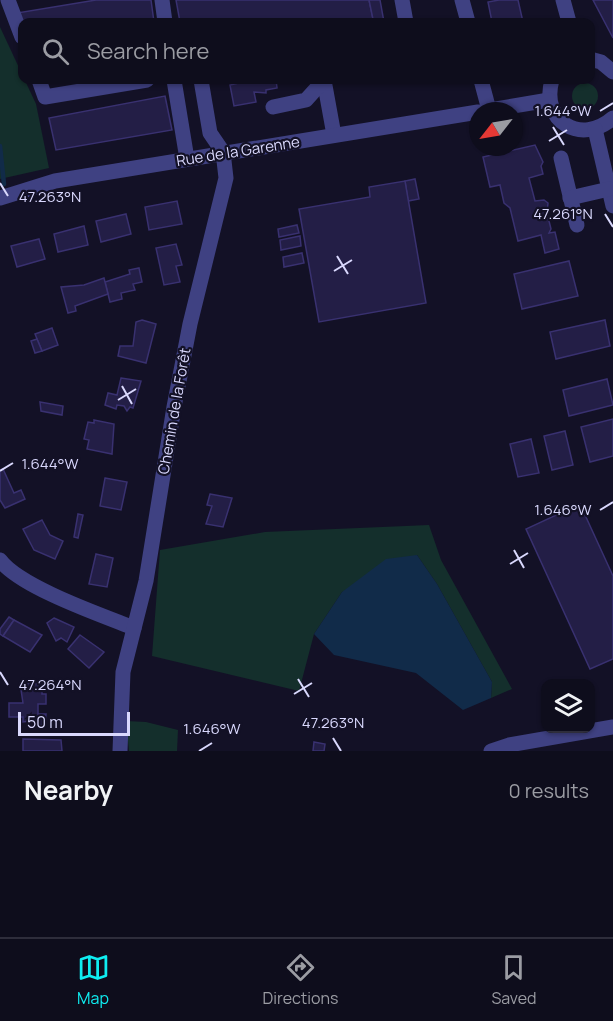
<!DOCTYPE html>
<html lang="en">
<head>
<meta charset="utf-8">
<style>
  :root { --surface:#0e0d1c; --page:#171625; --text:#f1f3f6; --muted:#9b9ca3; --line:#2e2d3b; --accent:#0fedf1 }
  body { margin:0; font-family:Manrope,sans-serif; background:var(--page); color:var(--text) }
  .controls { position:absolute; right:18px; bottom:18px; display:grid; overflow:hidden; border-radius:12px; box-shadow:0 2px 4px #0004 }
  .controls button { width:54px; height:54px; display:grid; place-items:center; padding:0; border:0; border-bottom:2px solid var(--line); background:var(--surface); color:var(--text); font:30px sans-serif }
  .compass { position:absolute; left:469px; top:102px; width:54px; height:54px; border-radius:50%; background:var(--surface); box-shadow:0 2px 4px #0004; rotate:239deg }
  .scale { position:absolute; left:18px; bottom:15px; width:112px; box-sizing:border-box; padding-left:6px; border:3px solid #d9d8fd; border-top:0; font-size:16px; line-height:21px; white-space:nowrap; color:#d9d8fd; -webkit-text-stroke:4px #131126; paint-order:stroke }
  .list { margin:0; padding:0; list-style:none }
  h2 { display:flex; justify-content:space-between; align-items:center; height:78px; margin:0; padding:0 24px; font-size:26px }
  h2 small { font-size:20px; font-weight:400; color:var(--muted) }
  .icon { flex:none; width:33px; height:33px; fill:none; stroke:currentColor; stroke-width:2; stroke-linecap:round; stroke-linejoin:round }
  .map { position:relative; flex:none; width:613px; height:751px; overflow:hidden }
  .search { position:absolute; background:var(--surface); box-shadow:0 2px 4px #0004; left:18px; right:18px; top:18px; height:66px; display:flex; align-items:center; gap:15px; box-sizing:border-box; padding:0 21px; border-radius:12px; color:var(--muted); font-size:22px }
  .sheet { height:186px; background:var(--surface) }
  nav { display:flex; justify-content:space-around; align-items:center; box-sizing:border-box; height:84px; border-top:2px solid var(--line); background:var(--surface); font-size:16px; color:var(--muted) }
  nav a { display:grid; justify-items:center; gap:3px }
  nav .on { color:var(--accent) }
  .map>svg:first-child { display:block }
</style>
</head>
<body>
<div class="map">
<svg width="613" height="751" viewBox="0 0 613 751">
  <rect width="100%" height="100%" fill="#131126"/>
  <g fill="#142f2c">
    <path d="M0,27l36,77 13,64 -49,11z"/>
    <circle cx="585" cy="96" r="13"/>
    <path d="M429,525l12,35 71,129 -21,9 1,-16 -55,-98 -20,-29 -75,37 -28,42 -15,57 -147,-35 8,-106 105,-18z"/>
    <path d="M126,721l20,1 32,8 -1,21h-48z"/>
  </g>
  <path fill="#112b49" d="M417,555l20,29 55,98 -1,16 -28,12 -47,-37 -82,-18 -20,-21 28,-42 44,-33z"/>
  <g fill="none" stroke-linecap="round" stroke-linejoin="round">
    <path stroke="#112b49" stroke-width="4.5" d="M0,146l4,38"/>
  </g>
  <g fill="#231e46" stroke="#393170" stroke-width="1.5">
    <path d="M96,0h55l3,22h-132l-5,-9z"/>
    <path d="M176,0h193l4,19 -22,3h-171z"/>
    <path d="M369,0h11l4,22h-33l22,-3z"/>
    <path d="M499,0h19l5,22h-31l-4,-20z"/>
    <path d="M593,0h20v38z"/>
    <path d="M252,80h24l1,8 -11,2v3l-12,-1 2,10 -22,4 -4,-21z"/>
    <path d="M165,96l7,34 -116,20 -7,-32z"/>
    <path d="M535,145l8,17 -2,4 2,8 -14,4 6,23 9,-1 4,3 -1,10 4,16 -2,4 6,-1 4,17 -14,4 -4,-18 -23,6 -8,-33 -6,-5 -4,-18 -10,2 -7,-30z"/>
    <path d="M415,179l4,20 -11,2 -3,-20z"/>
    <path d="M405,181l21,122 -107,19 -20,-113 71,-12 -1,-10z"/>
    <path d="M177,201l5,23 -33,6 -4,-23z"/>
    <path d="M126,214l5,20 -30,8 -5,-21z"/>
    <path d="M297,225l2,8 -20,4 -1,-8z"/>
    <path d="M84,226l4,19 -30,7 -4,-18z"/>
    <path d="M300,236l1,10 -20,4 -1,-10z"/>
    <path d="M39,239l6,20 -28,8 -6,-21z"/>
    <path d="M176,244l6,21 -6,1 4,16 -16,3 -8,-37z"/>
    <path d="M302,253l2,10 -20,4 -1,-10z"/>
    <path d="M569,261l9,35 -56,13 -8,-35z"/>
    <path d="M139,268l3,14 -9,2 2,6 -14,3 1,6 -12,3 -5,-20 25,-8 -1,-4z"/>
    <path d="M104,278l4,16 -33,12 1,5 -8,2 -7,-26 23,-2z"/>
    <path d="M142,320l14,4 -10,39 -28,-7 2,-10h13l3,-24z"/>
    <path d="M605,320l5,26 -54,13 -6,-27z"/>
    <path d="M52,328l6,17 -16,6 -7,-17z"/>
    <path d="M37,339l5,12 -7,2 -4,-12z"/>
    <path d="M121,378l20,3 -8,27 -3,-1 -3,4 -3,-5 -7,-1 -1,4 -11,-4 3,-12 9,2z"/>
    <path d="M607,379l6,26 -44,11 -6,-26z"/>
    <path d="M40,402l23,4 -1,9 -21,-4z"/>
    <path d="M613,419v37l-23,6 -9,-35z"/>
    <path d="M94,420l20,4 -2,30 -25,-5 2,-9 -5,-1 4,-17 6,1z"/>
    <path d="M565,431l8,34 -21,5 -8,-34z"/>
    <path d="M531,439l8,34 -21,4 -8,-33z"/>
    <path d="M3,469l11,24 7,-3 4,9 -20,9 -5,-8v-30z"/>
    <path d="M105,478l22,4 -6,28 -21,-4z"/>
    <path d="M210,494l22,4 -9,29 -17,-3 6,-18 -5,-1z"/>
    <path d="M580,504l33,72v83l-23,10 -64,-140z"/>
    <path d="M78,514l5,1 -5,23 -4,-1z"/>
    <path d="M42,520l8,15 13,6 -8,18 -21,-9 -11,-21z"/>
    <path d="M96,554l17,4 -6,29 -18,-3z"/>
    <path d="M9,617l5,3 -11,16 -3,-2v-5z"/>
    <path d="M54,618l20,9 -7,15 -6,-4 -5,3 -9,-18z"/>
    <path d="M14,620l28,15 -12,17 -27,-16z"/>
    <path d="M80,635l24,17 -15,16 -21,-19z"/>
    <path d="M20,683l22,1v10h4v10h-8v10h8l-1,11h-8l1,-5 -15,2v-5h-14v-14h14z"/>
    <path d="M23,739l38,1 1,11h-39z"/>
    <path d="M314,742l11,2 -1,7h-11z"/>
  </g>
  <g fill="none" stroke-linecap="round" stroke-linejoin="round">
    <g stroke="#3f4182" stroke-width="15">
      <path d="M8,0l14,37"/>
      <path d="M162,0l3,22"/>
      <path d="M402,0l4,22"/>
      <path d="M462,0l6,22"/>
      <path d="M563,0l6,22"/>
      <path d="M590,59l11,3 12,10"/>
      <path d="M39,80l6,17 102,-17"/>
      <path d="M174,80l13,79"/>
      <path d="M324,80l10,55"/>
      <path d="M481,80l8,30"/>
      <path d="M552,80c-12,41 29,66 61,38"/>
      <path d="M273,107l33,-7 18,-20"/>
      <path d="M484,111l65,-11"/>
      <path d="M595,129l18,77"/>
      <path d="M561,158l16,67"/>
      <path d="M0,198l55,-17 423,-69"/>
      <path d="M570,198l39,-9"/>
      <path d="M0,560c20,27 101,55 134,68"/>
      <path d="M120,751l3,-79 23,-91 28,-174 16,-83 36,-146 -3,-26 -13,-19 -9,-53"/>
      <path d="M491,751l18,-6 104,-18"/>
    </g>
  </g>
  <path fill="none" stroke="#d9d8fd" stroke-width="2" d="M600,111l13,-8M553,127l11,18M549,141l18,-11M0,183l8,13M605,214l8,13M337,256l11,18M334,271l18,-11M122,386l10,18M118,400l18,-11M0,471l13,-8M600,510l13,-8M514,550l10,18M510,564l18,-11M0,672l8,13M298,679l11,18M294,694l18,-11M333,738l8,13M199,751l13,-8"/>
  <g text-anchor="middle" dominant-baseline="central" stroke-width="4.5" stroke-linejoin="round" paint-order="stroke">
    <g font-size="15" fill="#d9d8fd" stroke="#131126">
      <text transform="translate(238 151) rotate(-9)">Rue de la Garenne</text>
      <text transform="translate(174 411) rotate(-80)">Chemin de la Forêt</text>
    </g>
  </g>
  <g font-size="15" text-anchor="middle" fill="#d9d8fd" stroke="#131126" stroke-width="4.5" stroke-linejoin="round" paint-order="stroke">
    <text x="563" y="116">1.644°W</text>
    <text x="50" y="202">47.263°N</text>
    <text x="563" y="219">47.261°N</text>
    <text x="50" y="469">1.644°W</text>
    <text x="563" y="515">1.646°W</text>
    <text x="50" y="690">47.264°N</text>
    <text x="333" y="728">47.263°N</text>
    <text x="212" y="734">1.646°W</text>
  </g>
</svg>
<div class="controls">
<button><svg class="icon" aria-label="layers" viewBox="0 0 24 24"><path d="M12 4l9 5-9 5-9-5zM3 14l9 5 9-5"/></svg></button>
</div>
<svg class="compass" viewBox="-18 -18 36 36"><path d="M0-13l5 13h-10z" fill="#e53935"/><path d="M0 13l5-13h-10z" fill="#9b9ca3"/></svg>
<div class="scale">50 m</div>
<div class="search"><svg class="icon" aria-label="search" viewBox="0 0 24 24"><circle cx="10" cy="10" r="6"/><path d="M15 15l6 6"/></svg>Search here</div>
</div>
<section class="sheet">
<h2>Nearby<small>0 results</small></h2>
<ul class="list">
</ul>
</section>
<nav>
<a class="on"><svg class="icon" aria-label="map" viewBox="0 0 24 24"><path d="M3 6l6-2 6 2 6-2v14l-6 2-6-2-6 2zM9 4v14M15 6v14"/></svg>Map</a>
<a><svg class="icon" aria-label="directions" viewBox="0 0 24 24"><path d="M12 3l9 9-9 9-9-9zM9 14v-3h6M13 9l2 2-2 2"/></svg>Directions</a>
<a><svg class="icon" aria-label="saved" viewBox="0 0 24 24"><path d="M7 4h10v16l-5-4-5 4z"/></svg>Saved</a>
</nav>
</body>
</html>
